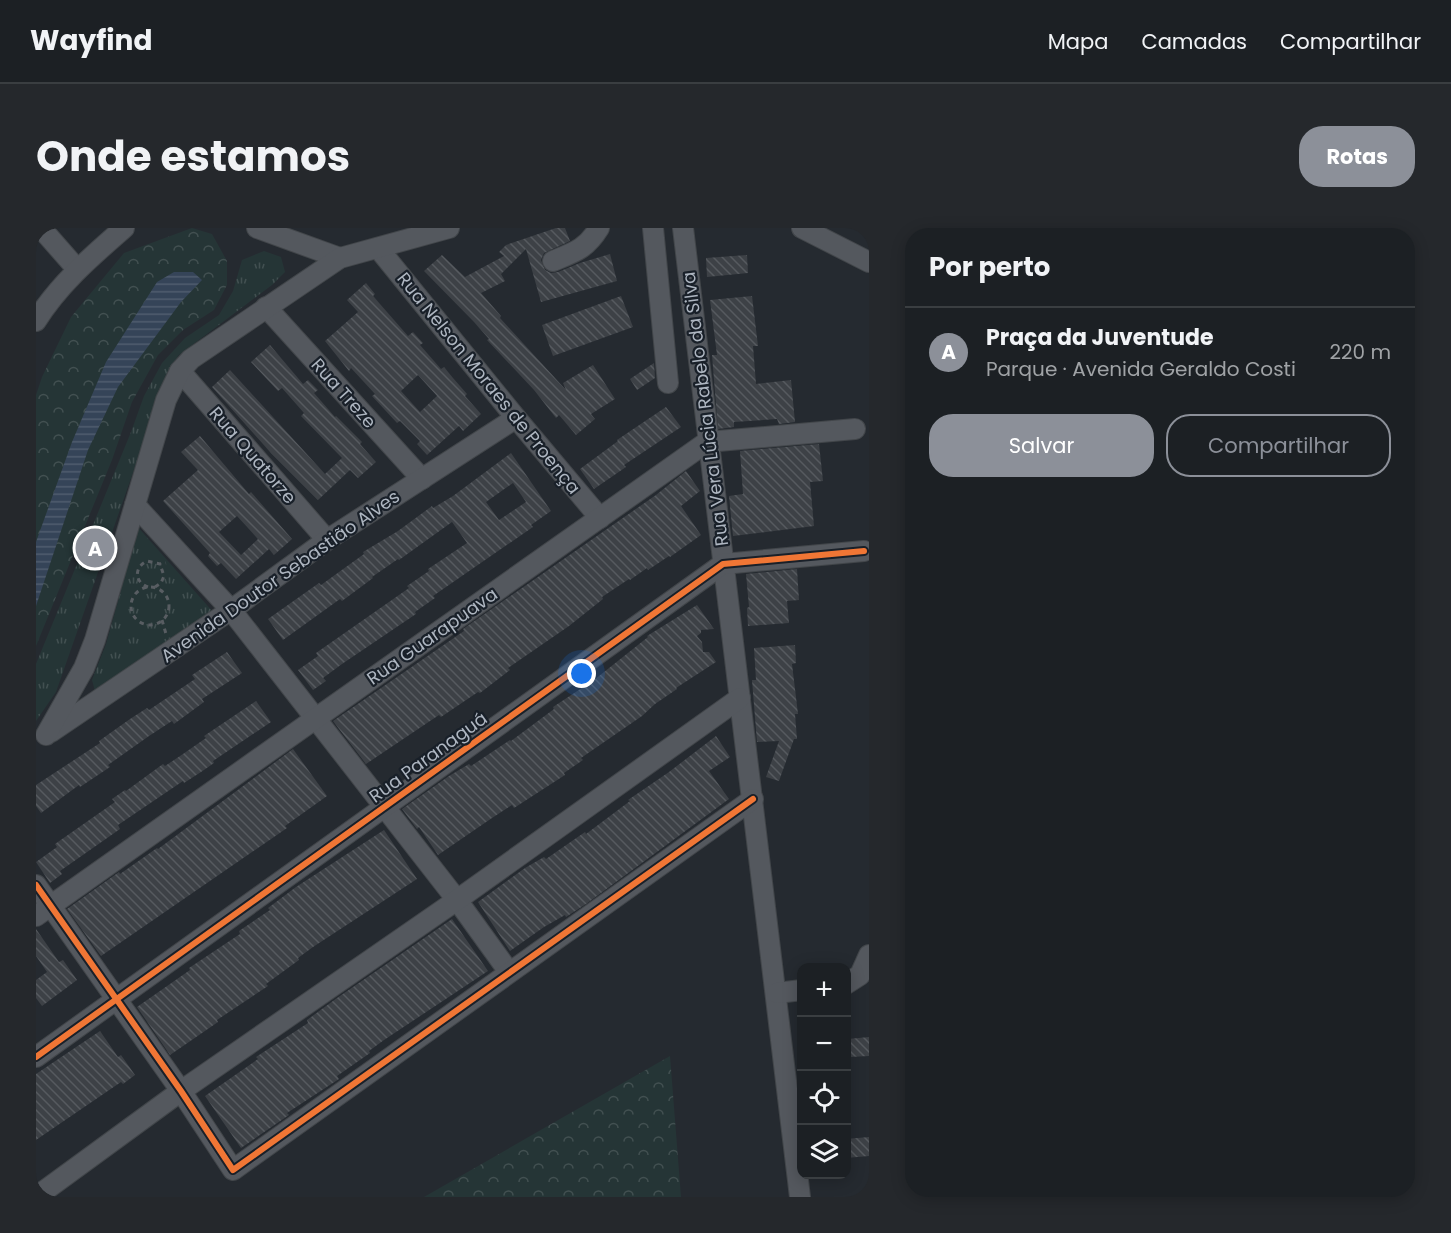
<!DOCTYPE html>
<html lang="pt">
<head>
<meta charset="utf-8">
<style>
  :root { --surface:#1c2024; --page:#25282c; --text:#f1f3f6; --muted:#a0a3a6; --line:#3a3e41; --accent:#8c9099 }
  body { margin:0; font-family:Poppins,sans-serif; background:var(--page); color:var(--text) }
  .controls { position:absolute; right:18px; bottom:18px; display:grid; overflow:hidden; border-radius:12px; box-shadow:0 3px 15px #0003 }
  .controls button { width:54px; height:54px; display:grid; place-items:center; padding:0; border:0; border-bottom:2px solid var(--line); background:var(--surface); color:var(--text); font:30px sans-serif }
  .you { position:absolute; left:546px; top:446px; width:21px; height:21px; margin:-15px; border:4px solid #fff; border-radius:50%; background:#1a73e8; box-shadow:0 0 0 9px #1a73e833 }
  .badge { display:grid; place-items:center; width:39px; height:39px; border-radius:50%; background:var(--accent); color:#fff; font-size:20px; font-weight:700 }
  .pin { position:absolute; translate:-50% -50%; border:3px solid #fff; box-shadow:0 2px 6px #0006 }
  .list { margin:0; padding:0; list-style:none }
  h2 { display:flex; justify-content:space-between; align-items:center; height:78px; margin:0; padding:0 24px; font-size:26px }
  h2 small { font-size:20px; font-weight:400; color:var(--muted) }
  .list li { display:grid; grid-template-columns:39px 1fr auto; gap:18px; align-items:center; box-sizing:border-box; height:90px; padding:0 24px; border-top:2px solid var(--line) }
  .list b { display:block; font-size:22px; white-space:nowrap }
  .list p { margin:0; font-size:20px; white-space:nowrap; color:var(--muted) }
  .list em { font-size:20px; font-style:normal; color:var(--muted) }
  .actions { display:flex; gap:12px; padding:18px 24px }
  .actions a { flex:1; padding:14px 0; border:2px solid var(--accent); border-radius:24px; text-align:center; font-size:21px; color:var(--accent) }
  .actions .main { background:var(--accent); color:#fff }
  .icon { flex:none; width:33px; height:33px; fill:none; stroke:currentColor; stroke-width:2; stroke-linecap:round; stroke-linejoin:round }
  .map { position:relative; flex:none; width:833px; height:969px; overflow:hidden; border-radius:24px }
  header { display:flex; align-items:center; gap:36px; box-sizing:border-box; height:84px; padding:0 30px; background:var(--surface); border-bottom:2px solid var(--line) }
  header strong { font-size:28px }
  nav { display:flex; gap:33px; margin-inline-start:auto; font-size:21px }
  .intro { display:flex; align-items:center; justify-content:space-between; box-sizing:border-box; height:144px; padding:0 36px }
  h1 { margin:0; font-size:42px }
  .button { padding:15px 27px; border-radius:24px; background:var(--accent); color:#fff; font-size:21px; font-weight:700 }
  main { display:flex; gap:36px; padding:0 36px }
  aside { flex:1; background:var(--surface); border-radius:24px; box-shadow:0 3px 15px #0003 }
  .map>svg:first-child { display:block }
</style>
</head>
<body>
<header>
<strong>Wayfind</strong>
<nav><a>Mapa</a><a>Camadas</a><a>Compartilhar</a></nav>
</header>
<div class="intro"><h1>Onde estamos</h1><a class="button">Rotas</a></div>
<main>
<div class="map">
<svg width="833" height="969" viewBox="0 0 833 969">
  <defs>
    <pattern id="grass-tufts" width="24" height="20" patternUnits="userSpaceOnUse" patternTransform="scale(1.5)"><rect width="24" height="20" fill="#253536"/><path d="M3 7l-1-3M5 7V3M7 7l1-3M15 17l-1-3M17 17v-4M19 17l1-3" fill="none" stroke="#425051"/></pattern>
    <pattern id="forest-crowns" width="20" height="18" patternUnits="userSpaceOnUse" patternTransform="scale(1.5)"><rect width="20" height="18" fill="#253536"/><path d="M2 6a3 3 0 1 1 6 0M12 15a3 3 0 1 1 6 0" fill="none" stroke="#425051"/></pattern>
    <pattern id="water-rules" width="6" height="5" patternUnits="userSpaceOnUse" patternTransform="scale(1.5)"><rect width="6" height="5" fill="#354458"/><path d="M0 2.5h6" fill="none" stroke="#505d6e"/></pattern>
    <pattern id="building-back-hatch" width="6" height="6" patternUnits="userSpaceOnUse" patternTransform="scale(1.5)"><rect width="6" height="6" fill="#3d4146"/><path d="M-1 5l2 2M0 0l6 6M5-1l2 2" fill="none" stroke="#565a5f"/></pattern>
  </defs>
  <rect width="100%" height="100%" fill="#252a30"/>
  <g fill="url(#grass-tufts)">
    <path d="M228,23l17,6 4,15 -13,13 -93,70 -10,15 -113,322 -20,29v-57l95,-232 13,-36 18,-33 23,-25 34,-23 14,-24 9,-31z"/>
    <path d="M100,297l78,88 -119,78 -3,-11 14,-36 14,-50z"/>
  </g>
  <g fill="url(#forest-crowns)">
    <path d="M156,0l20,6 15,27v24l-13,25 -31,20 -25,25 -26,47 -20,58 -76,186v-251l6,-18 29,-60 53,-64z"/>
    <path d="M634,828l11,141h-257z"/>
  </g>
  <path fill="url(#water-rules)" d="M138,44h19l9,8 -21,22 -63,85 -30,63 -52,156v-64l36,-100 34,-80 51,-80z"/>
  <g fill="url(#building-back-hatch)" fill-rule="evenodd">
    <path d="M520,0h9l5,13 -26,12 -3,7 4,10 6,3 7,-1 22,-9 30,-9 7,27 -76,21 -15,-53 -25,25 4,7 -24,12 20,23 -1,2 66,72 -3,-7 30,-18 22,34 -24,15 4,5 -19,16 -17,-20 -3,3 -22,-28 -47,-50 2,-1 -15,-17 -50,-51 18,-16 23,22 39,-21 -5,-4 7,-7z"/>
    <path d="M711,27l1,18 -41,4 -1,-19z"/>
    <path d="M330,55l9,11 -2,2 35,40 5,-4 10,11 -3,2 21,24 3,-2 9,11 14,16 -2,2 16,18 -18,17 -4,-5 -32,29 -10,-11 3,-3 -20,-20 -3,2 -25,-27 3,-2 -24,-26 -2,3 -24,-30 33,-29 -11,-12zM382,147l19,21 -17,16 -19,-21z"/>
    <path d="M585,68l12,31 -80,29 -11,-31z"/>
    <path d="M716,68l6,50h-5l3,38 35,-4 4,42 -16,2 -2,-5 -43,3v5l-16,2 -6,-74h5l-7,-55z"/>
    <path d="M234,117l33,39 5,-4 10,10 -4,3 21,24 1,-1 26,26 -2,2 16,18 -18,16 -8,-8 -32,30 -47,-47 -59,-66 18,-17 95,104 17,-16 -41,-42 3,-3 -22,-25 -4,3 -27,-29z"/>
    <path d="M618,135l1,15 -18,12 -7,-11z"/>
    <path d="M630,179l15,20 -57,38 2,2 -32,22 -14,-20 38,-28 -1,-1z"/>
    <path d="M164,208l49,58 2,-2 41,47 -18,16 -5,-6 -33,30 -15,-16 -4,3 -9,-10 2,-3 -47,-52 35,-31 -17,-18zM201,288l21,23 -17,16 -22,-23z"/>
    <path d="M783,216l4,37 -13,1 4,44 -81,10 -4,-40 14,-2 -3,-43z"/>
    <path d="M475,225l40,58 -20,14 2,2 -100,69 2,2 -20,14 1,2 -74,50 -19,14 3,3 -13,9 -15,-20 20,-14 -2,-3 93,-65 -2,-2 22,-15 -1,-2 39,-26 -15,-21 -53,38 -1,-1 -26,18 1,1 -31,23 -2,-2 -57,41 -15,-21 51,-36 2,2 43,-31 -1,-2 35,-21 34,-25 1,2 20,-12zM477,255l13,19 -27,18 -13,-18z"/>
    <path d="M650,243l14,20 -19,15 20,29 -31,22 -1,-1 -21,14 -1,-2 -17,12 -1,-1 -27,18 1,2 -34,27 -61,42 2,2 -30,23 -2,-1 -37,25 -2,-2 -73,49 -33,-43 131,-90 -1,-2 193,-134z"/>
    <path d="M761,341l2,31 -12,1 2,22 -41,3 -1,-18 2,-1 -3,-33z"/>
    <path d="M661,377l17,24 -13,1v3l-4,3 5,6 1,10h6l7,10 -40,26 1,1 -22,15 -13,12 -61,42 2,2 -19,13 1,2 -51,33 -2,-3 -20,13 -54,37 -19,-28 -2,2 -15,-20 47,-33 20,-12 2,2 39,-26 1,1 43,-32 -1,-2 41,-27 54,-43 -1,-1z"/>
    <path d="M759,417l1,18 -4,1 6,50h-3l2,25h-3l-15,42 -13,-4 13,-36 -22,1 -5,-62h4l-2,-32z"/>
    <path d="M191,424l15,21 -40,26 2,3 -30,22 -2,-3 -23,15 -41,29 2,2 -30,20 -1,-2 -38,28 -5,-7v-21l64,-42 -1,-2 31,-22 17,-11 2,2 46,-31 -3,-4z"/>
    <path d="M220,473l15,21 -58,39 1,2 -13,9 -17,11 -1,-2 -65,44 2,4 -60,42 2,3 -12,9 -14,-21 21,-15 -2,-3 60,-42 -3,-3 13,-9 1,1 37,-27 2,2 18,-12 23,-16 -2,-2z"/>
    <path d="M680,508l14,21 -21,14 20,28 -143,105 -20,13 -1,-2 -21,12 -34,24 -32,-49 47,-34 19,-11 2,2 39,-27 1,2 44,-33 -2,-1 41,-28z"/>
    <path d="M257,521l34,47 -42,30 2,2 -186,128 -34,-47 52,-37 1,2 37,-26 1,1z"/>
    <path d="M348,602l33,49 -104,68 -15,11 1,2 -33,24 2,2 -51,34 1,2 -48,33 -33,-48 53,-37 -1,-2 51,-34 -1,-3 31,-21 -2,-2 28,-21z"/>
    <path d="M416,691l36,52 -104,69 -15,11 1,2 -33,23 2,3 -52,34 2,2 -48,33 -36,-52 53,-37 -2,-2 52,-34 -1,-3 30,-22z"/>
    <path d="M0,701l23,33 4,-2 14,20 -35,26 -6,-8v-18l11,-8 -11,-16z"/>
    <path d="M64,803l18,26 3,-2 14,20 -12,9 -2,-2 -85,58v-66z"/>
    <path d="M833,809v19l-19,1 -2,-18z"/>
    <path d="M833,909v19l-23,2v-19z"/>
  </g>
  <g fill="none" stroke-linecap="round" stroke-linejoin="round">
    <defs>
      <g id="minor">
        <path d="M5,0l36,41"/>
        <path d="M221,0l83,30"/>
        <path d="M617,0l15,155"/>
        <path d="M647,0c36,323 81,646 117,969"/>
        <path d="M766,0l67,34"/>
        <path d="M342,20l138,170 84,100"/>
        <path d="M517,33c22,-9 33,-12 46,-33"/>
        <path d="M230,79l156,172"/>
        <path d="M0,93c23,-37 56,-65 88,-93"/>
        <path d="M144,143l147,169"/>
        <path d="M99,277l96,105 226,290 52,72"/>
        <path d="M15,504l180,-122 96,-70 189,-122"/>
        <path d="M10,507l38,-67 11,-28 71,-240 14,-29 11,-12 149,-101 109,-30"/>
        <path d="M0,657l145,206 52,79 520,-371"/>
        <path d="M0,688l671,-474 148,-13"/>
        <path d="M810,756l14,-9 9,-20"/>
        <path d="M741,765l25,-3"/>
        <path d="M0,829l687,-493 141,-13"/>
        <path d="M0,969l145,-106 276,-191 283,-202"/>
      </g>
    </defs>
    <use href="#minor" stroke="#42464a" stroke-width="22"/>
    <g stroke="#585d62" stroke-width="3" stroke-dasharray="4.5 4.5" stroke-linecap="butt">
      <path d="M112,359c-14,-5 -14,-20 -1,-26l13,3 6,-1"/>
      <path d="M119,359l6,-4 3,-7 -4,-12"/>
      <circle cx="114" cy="378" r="19"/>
      <path d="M126,392l4,14"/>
    </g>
    <use href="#minor" stroke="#54585e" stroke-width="20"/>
    <defs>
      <g id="cycleway">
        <path d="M0,657l145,206 52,79 520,-371"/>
        <path d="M0,829l687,-493 141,-13"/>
      </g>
    </defs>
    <use href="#cycleway" stroke="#192029" stroke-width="10"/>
    <use href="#cycleway" stroke="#f07635" stroke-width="6"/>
  </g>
  <g text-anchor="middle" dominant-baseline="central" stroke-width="4.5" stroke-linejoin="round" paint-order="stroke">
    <g font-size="18" fill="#aeb6c1" stroke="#192029">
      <text transform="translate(453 155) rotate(51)">Rua Nelson Moraes de Proença</text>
      <text transform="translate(308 165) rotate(48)">Rua Treze</text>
      <text transform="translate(669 181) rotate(-97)">Rua Vera Lúcia Rabelo da Silva</text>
      <text transform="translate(217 227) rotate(49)">Rua Quatorze</text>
      <text transform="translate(244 348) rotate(-35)">Avenida Doutor Sebastião Alves</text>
      <text transform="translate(396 408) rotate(-35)">Rua Guarapuava</text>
      <text transform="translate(392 529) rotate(-36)">Rua Paranaguá</text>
    </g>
  </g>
</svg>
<div class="controls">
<button>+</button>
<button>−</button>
<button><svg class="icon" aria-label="locate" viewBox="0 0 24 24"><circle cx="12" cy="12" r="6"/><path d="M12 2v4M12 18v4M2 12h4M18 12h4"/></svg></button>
<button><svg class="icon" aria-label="layers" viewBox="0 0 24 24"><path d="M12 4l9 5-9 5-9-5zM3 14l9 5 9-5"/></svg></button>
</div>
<div class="you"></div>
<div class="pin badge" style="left:59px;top:320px">A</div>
</div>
<aside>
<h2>Por perto<small></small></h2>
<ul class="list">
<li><span class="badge">A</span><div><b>Praça da Juventude</b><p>Parque · Avenida Geraldo Costi</p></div><em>220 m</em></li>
</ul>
<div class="actions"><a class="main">Salvar</a><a>Compartilhar</a></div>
</aside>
</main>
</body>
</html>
